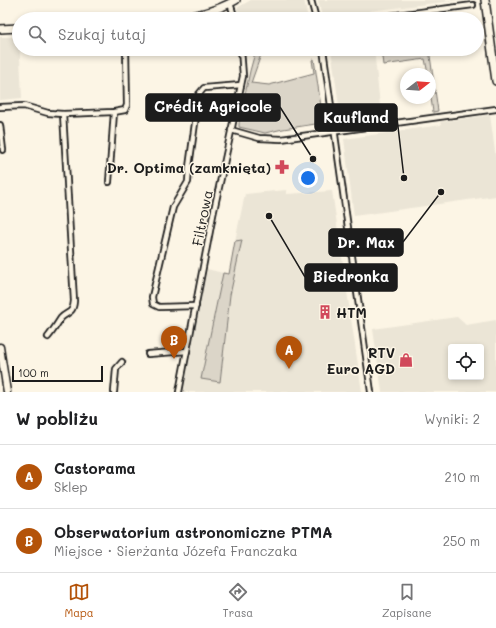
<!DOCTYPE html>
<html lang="pl">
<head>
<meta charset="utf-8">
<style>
  :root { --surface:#fff; --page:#f6f6f6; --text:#202124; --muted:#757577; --line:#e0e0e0; --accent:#b45309 }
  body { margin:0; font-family:Mali,sans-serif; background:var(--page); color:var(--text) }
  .controls { position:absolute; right:12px; bottom:12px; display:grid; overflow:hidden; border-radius:4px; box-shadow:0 2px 6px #0003 }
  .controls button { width:36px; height:36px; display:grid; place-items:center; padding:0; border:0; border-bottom:1px solid var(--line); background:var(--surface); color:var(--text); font:20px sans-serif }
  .compass { position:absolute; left:400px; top:68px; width:36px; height:36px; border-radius:50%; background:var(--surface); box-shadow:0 2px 6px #0003; rotate:73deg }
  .scale { position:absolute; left:12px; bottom:10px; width:91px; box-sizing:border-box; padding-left:4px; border:2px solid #1c1c1c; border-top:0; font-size:11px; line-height:14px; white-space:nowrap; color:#1c1c1c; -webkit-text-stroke:3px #fcf5e5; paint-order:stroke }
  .you { position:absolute; left:308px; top:178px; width:14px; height:14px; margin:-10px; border:3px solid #fff; border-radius:50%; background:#1a73e8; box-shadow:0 0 0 6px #1a73e833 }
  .badge { display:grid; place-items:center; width:26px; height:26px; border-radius:50%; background:var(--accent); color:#fff; font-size:13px; font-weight:700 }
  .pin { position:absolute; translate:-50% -33px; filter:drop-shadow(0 1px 2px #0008) }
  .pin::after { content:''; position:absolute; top:21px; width:14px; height:12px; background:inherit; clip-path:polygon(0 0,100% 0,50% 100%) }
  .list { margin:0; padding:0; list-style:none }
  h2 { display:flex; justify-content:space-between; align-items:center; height:52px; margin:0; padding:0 16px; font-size:17px }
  h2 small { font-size:13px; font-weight:400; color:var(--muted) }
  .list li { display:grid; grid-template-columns:26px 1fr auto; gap:12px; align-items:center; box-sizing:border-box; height:64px; padding:0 16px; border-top:1px solid var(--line) }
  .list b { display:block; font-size:15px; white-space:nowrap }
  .list p { margin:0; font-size:13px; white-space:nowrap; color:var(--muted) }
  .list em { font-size:13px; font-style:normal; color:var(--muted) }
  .icon { flex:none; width:22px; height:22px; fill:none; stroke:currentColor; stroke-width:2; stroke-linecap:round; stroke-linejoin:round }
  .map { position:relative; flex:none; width:496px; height:392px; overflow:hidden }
  .search { position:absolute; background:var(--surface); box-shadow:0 2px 6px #0003; left:12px; right:12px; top:12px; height:44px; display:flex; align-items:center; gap:10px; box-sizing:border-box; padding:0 14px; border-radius:22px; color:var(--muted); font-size:15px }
  .sheet { height:180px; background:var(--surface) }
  nav { display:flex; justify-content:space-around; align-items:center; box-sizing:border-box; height:56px; border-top:1px solid var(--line); background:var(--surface); font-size:11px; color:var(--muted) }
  nav a { display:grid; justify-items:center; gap:2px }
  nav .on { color:var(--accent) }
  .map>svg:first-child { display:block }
</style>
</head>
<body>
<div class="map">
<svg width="496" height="392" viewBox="0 0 496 392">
  <rect width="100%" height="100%" fill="#fcf5e5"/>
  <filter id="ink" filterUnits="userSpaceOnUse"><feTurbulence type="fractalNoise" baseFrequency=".025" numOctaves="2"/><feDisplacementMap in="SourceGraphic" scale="8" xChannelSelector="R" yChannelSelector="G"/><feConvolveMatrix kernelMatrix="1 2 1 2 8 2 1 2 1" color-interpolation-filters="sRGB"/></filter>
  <g filter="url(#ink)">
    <g fill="#ebe5d6" fill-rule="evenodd">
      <path d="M251,0h53l4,19h-69l-2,-11z"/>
      <path d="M318,0h142l-91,11 1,8h-43v-2h-5z"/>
      <path d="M0,37h19l3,61 -22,2z"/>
      <path d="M331,49h43l7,66 -40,5z"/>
      <path d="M490,115l6,44v37l-142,20 -10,-77 97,-14 -1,-3z"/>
      <path d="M287,190v4l45,-3 30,201h-180l25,-123 16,4 -22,106 19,3 10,-87 11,-54h-6l10,-47z"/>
      <path d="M457,317l9,8 30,-5v72h-114l-9,-63zM451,347h30v30h-30z"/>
    </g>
    <g fill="#dbd5c8" stroke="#7c7872">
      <path d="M431,14l1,5h-44z"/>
      <path d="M256,49h7l-12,34 18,2 45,-12 -2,-13 2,-1 9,61 -1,3 -39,6 -18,4 -26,-6v-4l11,-52z"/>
      <path d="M381,49h48l9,62 -5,1 -3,-21v-17h-2l-3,-15 -42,6z"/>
      <path d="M242,240l-12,55 -10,87 -19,-3 22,-106 6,1 6,-33z"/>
    </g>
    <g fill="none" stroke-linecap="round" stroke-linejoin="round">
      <defs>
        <g id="minor">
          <path d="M311,0l5,19"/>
          <path d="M231,2l-1,1 5,16"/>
          <path d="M367,19l106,-14"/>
          <path d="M323,49l48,343"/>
          <path d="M0,107l24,-1 24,7 15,1 51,-2 11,-2 2,-5 -1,-56"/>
          <path d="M0,125l3,25"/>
          <path d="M231,130l28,8 22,1 215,-30"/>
          <path d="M109,182l5,-70"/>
          <path d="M196,306l-37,1 -6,-3 -1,-7 21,-90 15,-25 1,-15 10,-73 5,-6 37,-3"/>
          <path d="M48,337c5,-6 9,-13 13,-19 7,-7 12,-4 13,-17l-11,-187"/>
          <path d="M148,354l39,-3"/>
          <path d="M114,392l2,-23 6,-7"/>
          <path d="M179,392l34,-177 30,-139 -2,-27"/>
        </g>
        <path id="tertiary" d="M0,347l7,45"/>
        <g id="secondary">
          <path d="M485,0l11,81"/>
          <path d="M169,19c23,-2 46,-7 67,-19"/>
          <path d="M0,29l19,-1"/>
        </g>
      </defs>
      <use href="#minor" stroke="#1c1c1c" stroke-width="8"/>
      <use href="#tertiary" stroke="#1c1c1c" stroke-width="9"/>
      <use href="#secondary" stroke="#1c1c1c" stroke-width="10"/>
      <use href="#minor" stroke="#fcf5e5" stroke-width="4.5"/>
      <use href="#tertiary" stroke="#fcf5e5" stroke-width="6"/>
      <use href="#secondary" stroke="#fcf5e5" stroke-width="7"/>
    </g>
  </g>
  <defs>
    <symbol id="pharmacy-bare" viewBox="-9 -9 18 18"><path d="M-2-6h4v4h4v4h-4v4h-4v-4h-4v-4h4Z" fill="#d1495b" stroke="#fcf5e5" stroke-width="2.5" paint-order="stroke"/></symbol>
    <symbol id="building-bare" viewBox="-9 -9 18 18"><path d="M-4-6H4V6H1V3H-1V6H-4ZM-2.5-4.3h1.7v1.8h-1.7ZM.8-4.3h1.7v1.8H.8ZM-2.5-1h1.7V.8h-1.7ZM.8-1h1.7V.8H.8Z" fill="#d1495b" stroke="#fcf5e5" stroke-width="2.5" paint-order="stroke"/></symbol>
    <symbol id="shop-bare" viewBox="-9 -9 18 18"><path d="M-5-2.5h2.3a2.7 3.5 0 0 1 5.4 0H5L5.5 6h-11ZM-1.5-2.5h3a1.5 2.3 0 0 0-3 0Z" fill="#d1495b" stroke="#fcf5e5" stroke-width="2.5" paint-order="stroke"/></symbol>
  </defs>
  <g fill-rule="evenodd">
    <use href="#pharmacy-bare" x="272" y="157" width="20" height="20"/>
    <use href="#building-bare" x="315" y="302" width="20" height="20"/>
    <use href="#shop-bare" x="396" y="350" width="20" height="20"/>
  </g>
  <g text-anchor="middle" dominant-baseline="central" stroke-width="3" stroke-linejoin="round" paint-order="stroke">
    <g font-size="14" font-weight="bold" fill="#1c1c1c" stroke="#fcf5e5" text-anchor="end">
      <text x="271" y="167">Dr. Optima (zamknięta)</text>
      <text x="336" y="312" text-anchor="start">HTM</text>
      <text x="395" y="352">RTV<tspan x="395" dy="16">Euro AGD</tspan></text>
    </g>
    <g font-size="14" fill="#1c1c1c" stroke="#fcf5e5">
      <text transform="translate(202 218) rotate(-79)">Filtrowa</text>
    </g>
  </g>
  <path fill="none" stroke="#1c1c1c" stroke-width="1.5" d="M313 159L280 107M404 178L397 118M441 192L403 242M269 216L305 277"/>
  <g fill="#1c1c1c" stroke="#fcf5e5" stroke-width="1.5">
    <circle cx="313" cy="159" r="4"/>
    <circle cx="404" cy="178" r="4"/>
    <circle cx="441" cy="192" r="4"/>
    <circle cx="269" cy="216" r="4"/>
  </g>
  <g fill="#1c1c1c" stroke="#1c1c1c" stroke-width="1.5">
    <rect x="146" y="94" width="134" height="27" rx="4"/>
    <rect x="315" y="104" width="82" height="27" rx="4"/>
    <rect x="329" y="229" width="74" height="27" rx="4"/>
    <rect x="305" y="264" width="92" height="27" rx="4"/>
  </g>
  <g font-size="15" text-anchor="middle" font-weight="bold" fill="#fff">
    <text x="213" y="112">Crédit Agricole</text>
    <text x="356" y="123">Kaufland</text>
    <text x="366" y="248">Dr. Max</text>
    <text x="351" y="282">Biedronka</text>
  </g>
</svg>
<div class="controls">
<button><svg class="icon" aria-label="locate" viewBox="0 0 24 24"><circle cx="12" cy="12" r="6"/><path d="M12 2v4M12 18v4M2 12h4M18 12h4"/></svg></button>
</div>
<svg class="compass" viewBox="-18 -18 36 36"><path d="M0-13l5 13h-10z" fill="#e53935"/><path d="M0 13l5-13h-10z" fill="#757577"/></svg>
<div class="scale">100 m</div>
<div class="you"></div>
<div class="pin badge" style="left:289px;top:369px">A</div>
<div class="pin badge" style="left:174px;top:359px">B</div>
<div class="search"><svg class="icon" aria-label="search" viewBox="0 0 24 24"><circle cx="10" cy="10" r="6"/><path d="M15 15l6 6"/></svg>Szukaj tutaj</div>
</div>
<section class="sheet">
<h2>W pobliżu<small>Wyniki: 2</small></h2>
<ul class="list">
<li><span class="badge">A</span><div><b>Castorama</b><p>Sklep</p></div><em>210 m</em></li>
<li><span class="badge">B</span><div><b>Obserwatorium astronomiczne PTMA</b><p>Miejsce · Sierżanta Józefa Franczaka</p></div><em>250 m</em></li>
</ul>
</section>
<nav>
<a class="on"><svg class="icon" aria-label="map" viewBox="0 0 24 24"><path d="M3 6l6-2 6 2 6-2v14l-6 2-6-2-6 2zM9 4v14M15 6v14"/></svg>Mapa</a>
<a><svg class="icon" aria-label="directions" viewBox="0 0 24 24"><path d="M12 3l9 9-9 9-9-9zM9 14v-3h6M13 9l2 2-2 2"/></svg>Trasa</a>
<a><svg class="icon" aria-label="saved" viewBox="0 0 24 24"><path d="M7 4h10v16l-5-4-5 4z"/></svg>Zapisane</a>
</nav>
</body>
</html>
